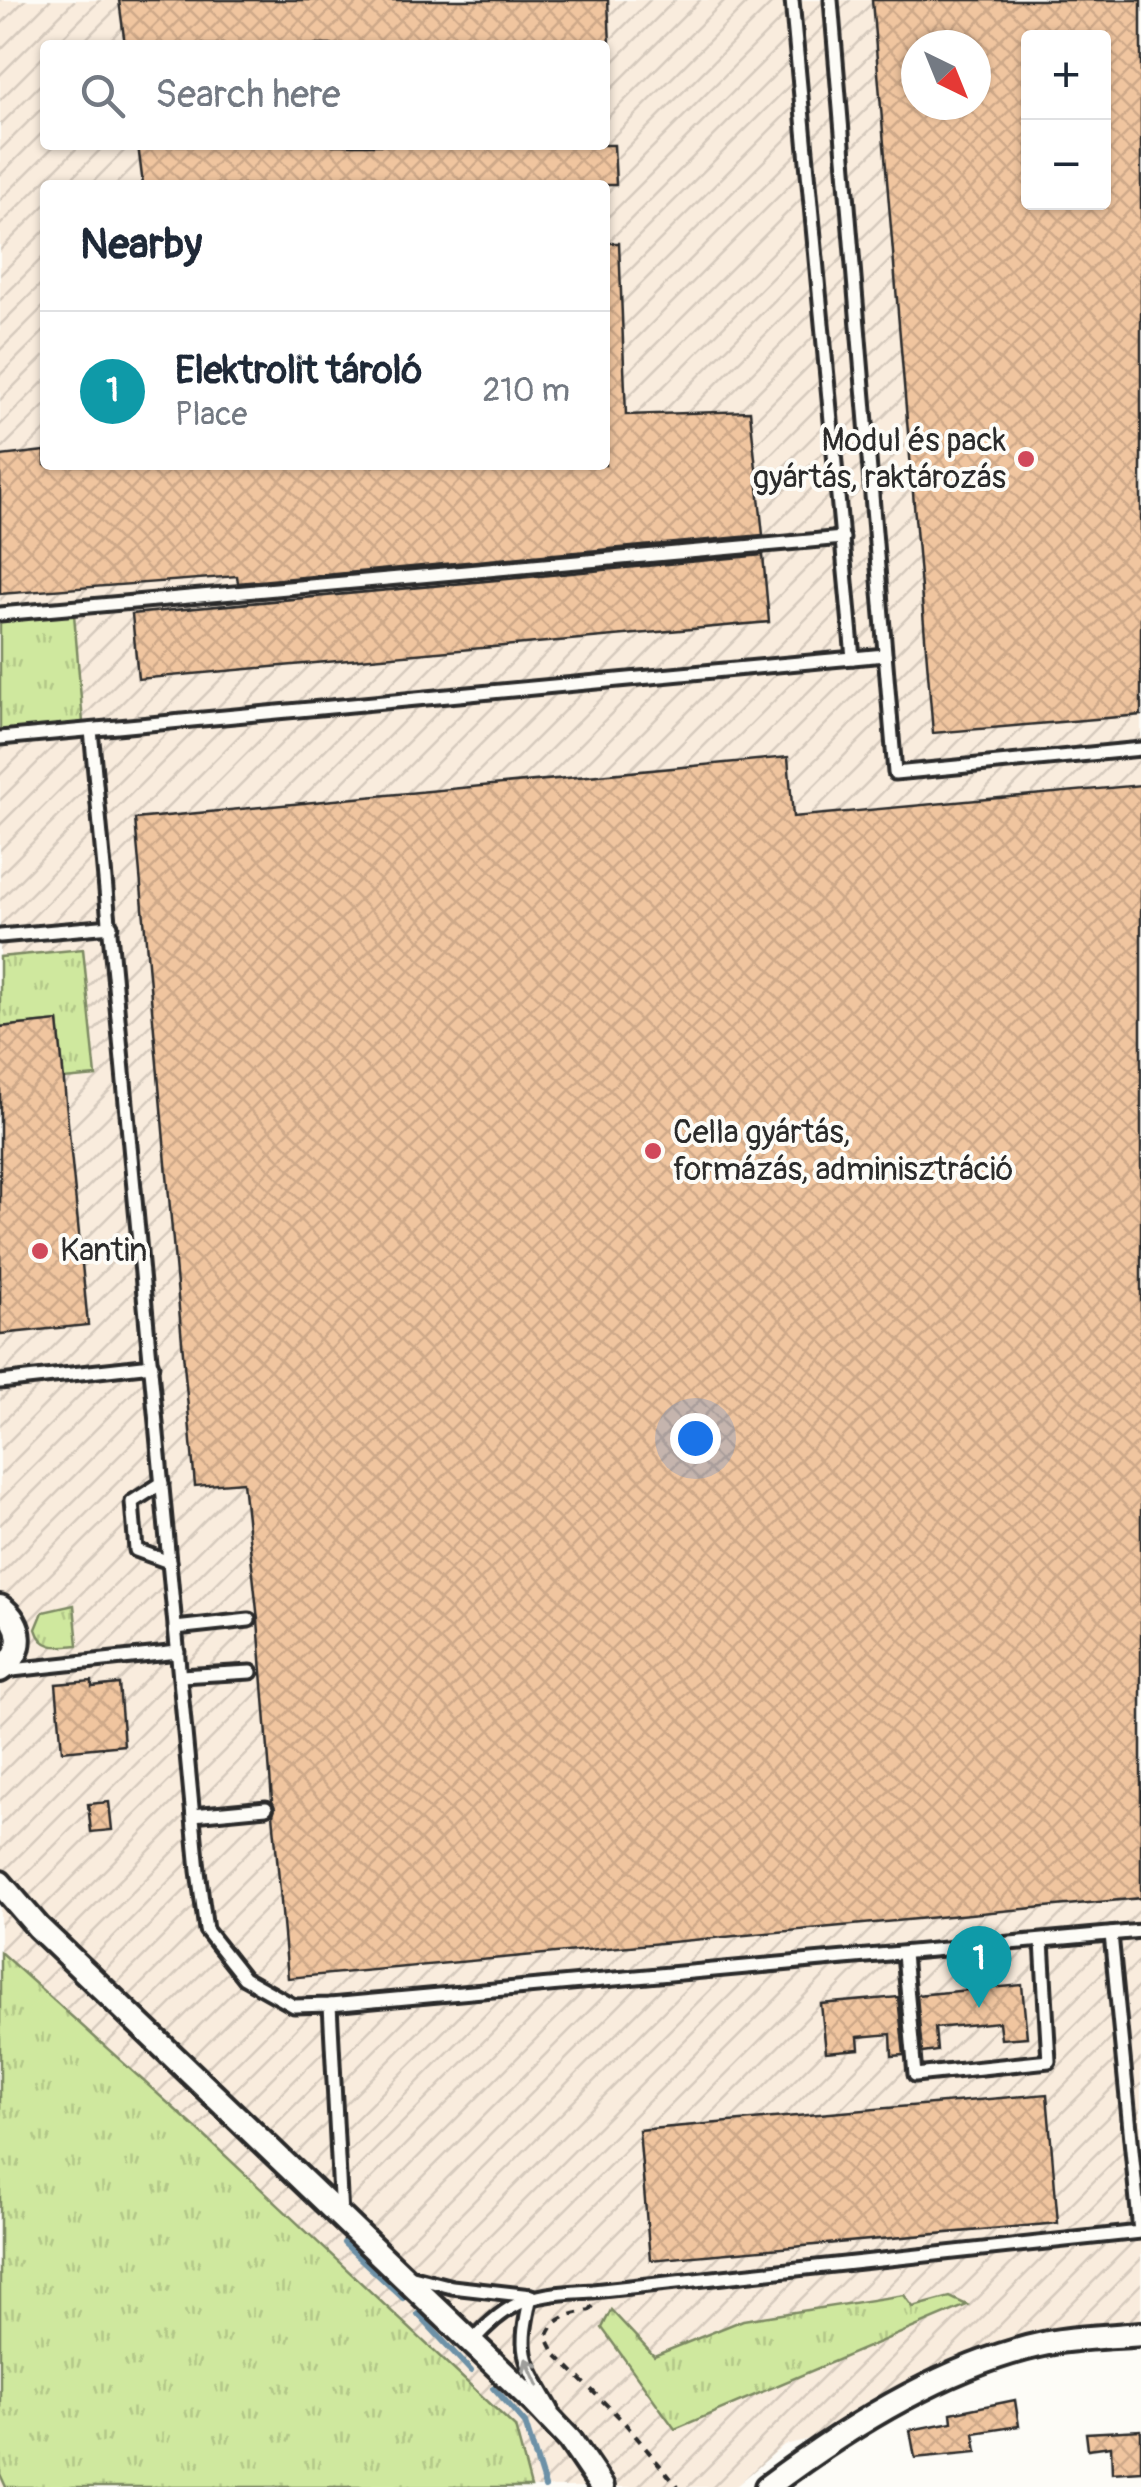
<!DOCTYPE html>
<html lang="en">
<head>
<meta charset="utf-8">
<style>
  :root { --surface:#fff; --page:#f2f2f3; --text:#1f2937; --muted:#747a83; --line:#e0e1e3; --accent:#db2777 }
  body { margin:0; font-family:Pangolin,sans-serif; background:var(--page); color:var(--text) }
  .controls { position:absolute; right:30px; top:30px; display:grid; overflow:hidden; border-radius:10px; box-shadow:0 2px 8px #0004 }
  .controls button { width:90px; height:90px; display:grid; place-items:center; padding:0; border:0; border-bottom:2px solid var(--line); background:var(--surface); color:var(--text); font:50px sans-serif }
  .compass { position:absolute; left:901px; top:30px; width:90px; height:90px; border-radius:50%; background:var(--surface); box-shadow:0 2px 8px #0004; rotate:137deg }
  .you { position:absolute; left:695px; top:1438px; width:35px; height:35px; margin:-25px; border:8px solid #fff; border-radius:50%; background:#1a73e8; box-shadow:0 0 0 15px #1a73e833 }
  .badge { display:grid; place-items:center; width:65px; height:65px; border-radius:50%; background:var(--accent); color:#fff; font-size:32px; font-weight:700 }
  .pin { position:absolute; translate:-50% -82px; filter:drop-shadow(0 2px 5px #0008) }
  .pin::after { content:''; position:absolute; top:52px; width:35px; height:30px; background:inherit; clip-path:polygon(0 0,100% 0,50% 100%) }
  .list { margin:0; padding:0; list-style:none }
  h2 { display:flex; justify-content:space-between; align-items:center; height:130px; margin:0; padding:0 40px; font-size:42px }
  h2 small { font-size:32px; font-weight:400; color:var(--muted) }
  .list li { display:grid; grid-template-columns:65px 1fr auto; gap:30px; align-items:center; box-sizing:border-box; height:160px; padding:0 40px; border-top:2px solid var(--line) }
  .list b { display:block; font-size:38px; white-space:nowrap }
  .list p { margin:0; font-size:32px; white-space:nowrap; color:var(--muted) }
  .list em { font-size:32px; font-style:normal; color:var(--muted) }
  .icon { flex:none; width:55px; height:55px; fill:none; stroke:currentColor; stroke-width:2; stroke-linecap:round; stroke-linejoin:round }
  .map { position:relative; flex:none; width:1141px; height:2487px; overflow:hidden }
  .search { position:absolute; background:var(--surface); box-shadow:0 2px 8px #0004; left:40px; top:40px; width:570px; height:110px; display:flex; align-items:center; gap:25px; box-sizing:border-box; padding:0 35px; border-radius:10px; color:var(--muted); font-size:38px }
  .panel { position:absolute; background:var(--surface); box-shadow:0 2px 8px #0004; left:40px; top:180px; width:570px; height:290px; border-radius:10px }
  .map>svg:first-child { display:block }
</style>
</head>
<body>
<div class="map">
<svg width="1141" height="2487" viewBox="0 0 1141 2487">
  <defs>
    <pattern id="industrial-furrows" width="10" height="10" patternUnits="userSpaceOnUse" patternTransform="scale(2.5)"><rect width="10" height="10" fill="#f9ecdd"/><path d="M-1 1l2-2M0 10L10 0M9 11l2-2" fill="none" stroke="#d6cbbe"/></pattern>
    <pattern id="grass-tufts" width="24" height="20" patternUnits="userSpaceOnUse" patternTransform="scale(2.5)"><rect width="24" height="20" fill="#cfe89e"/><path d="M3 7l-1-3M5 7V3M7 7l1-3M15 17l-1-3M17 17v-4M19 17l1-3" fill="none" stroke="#b2c788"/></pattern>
    <pattern id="building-cross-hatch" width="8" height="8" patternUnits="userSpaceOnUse" patternTransform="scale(2.5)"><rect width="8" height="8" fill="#f0c59f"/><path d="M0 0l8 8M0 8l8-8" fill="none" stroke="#cea989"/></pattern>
  </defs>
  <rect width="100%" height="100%" fill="#fdfcf7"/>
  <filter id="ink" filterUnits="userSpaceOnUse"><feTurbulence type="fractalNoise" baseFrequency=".01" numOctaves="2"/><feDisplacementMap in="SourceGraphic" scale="20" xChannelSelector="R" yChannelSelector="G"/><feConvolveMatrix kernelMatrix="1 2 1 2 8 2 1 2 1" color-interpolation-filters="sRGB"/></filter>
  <g filter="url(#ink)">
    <path fill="url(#industrial-furrows)" fill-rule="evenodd" d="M0,0h1141v2343l-124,16 -138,64 -95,22 -49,42h-735zM1028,38h76v164h-76zM45,45h560v100h-560zM916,45h60v60h-60zM45,185h560v280h-560z"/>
    <g fill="url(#grass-tufts)" stroke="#7d8a64" stroke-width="2.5">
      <path d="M74,614l9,109 -83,8v-111z"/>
      <path d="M83,949l13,127 -32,3 -6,-58 -58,6v-70z"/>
      <path d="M74,1605l4,40c-19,2 -36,5 -42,-16l7,-17z"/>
      <path d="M0,1952l198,178 317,297 16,60h-525l-6,-13z"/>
      <path d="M904,2295l9,12 37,-10 17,8 -292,124 -73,-101 9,-18 43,46 89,-36z"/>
    </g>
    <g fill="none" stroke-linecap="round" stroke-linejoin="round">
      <g stroke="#6d91a7" stroke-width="6">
        <path d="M344,2243l59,55"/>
        <path d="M418,2314l53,57"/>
        <path d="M494,2388l31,35 20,64"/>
      </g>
    </g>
    <g fill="url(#building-cross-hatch)" stroke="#2b2b2b" stroke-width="2.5" fill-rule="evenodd">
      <path d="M119,0h489l2,45h-485z"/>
      <path d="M872,0h269v715l-208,18zM1028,38h76v164h-76zM916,45h60v60h-60z"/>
      <path d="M138,145h476l2,40h-473z"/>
      <path d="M605,243h14l7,172 124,-4 13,124 -525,48 -1,-7 -237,18v-138l45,-5v14h560z"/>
      <path d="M763,555l6,67 -631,57 -6,-65z"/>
      <path d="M788,757l5,60 348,-32v1113l-853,80 -15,-164 2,-6 -3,-7 -14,-181 -15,-138 -48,4 -60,-667z"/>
      <path d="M58,1021l30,304 -88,9v-307z"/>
      <path d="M92,1681v6l27,-3 5,61 -62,6 -6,-67z"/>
      <path d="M109,1802l3,28 -21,2 -3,-28z"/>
      <path d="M1022,1985l5,52 -26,2 -2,-17 -64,6 2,23 -15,2 -5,-58z"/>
      <path d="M898,1997l6,58 -12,1 -1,-22 -33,3 1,12 -33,3 -5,-48z"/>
      <path d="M1047,2094l11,129 -408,37 -11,-130z"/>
      <path d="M1015,2400l4,26 -45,7 3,19 -62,6 -5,-28 42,-8 -1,-9z"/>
      <path d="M1141,2430v41l-29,2 -1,-27 -23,3 -2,-16z"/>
    </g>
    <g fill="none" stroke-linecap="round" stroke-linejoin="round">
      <defs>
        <g id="service">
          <path d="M792,0l61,658"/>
          <path d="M831,0l64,773 246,-24"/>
          <path d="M0,614l843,-76"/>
          <path d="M91,730l107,1141 8,59 38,48 50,28 36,-1 811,-74"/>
          <path d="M0,738l885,-83"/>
          <path d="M0,936l111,-10"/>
          <path d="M0,1382l152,-17"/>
          <path d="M162,1483l-30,19 4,48 33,12"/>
          <path d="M175,1628l74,-8"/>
          <path d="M3,1671l175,-19"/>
          <path d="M180,1676l71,-4"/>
          <path d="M193,1815l73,-7"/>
          <path d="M904,1954l11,121 134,-14 -7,-120"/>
          <path d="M330,2005l11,211"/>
          <path d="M413,2277l39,10 79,9"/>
          <path d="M531,2296c-13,58 -9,62 21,113"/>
          <path d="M472,2342c39,-45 63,-48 121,-51l547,-59 -29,-298"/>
        </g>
        <g id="minor">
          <path d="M0,1607c24,16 26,47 0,63"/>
          <path d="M0,1883l38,44 496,475 36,38 32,47"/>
          <path d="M767,2487c80,-60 182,-124 281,-144 30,-6 63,-6 93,-9"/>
        </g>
      </defs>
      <use href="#service" stroke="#2b2b2b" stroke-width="19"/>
      <use href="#minor" stroke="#2b2b2b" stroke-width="30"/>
      <path stroke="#2b2b2b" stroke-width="4" stroke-dasharray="8 8" stroke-linecap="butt" d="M593,2306l-3,4c-20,5 -36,6 -43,28l8,16 68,67 55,66"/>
      <use href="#service" stroke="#fdfcf7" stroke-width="11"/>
      <use href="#minor" stroke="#fdfcf7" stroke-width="22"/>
    </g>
    <defs><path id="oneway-shaft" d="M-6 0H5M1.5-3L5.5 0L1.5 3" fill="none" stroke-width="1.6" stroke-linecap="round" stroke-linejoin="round" transform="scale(2.5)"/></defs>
    <use stroke="#9e9e9b" href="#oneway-shaft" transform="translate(532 2372) rotate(-114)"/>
  </g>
  <g fill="#d1495b" stroke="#fdfcf7" stroke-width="4">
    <circle cx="1026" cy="459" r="10"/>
    <circle cx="653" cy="1151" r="10"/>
    <circle cx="40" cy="1251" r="10"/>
  </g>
  <g text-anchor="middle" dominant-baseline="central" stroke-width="8" stroke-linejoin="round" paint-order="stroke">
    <g font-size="32" fill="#2b2b2b" stroke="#fdfcf7" text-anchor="start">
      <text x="1006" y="441" text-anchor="end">Modul és pack<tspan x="1006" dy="37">gyártás, raktározás</tspan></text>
      <text x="673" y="1133">Cella gyártás,<tspan x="673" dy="37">formázás, adminisztráció</tspan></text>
      <text x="60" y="1251">Kantin</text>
    </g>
  </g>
</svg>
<div class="controls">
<button>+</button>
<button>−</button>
</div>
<svg class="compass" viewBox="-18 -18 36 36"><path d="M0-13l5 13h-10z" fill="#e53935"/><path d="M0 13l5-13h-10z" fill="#747a83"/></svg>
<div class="you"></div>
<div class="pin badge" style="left:979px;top:2008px;background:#0f9aa8">1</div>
<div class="search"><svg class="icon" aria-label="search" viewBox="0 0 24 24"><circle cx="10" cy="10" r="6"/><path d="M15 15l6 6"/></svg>Search here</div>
<section class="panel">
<h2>Nearby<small></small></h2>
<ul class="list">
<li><span class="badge" style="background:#0f9aa8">1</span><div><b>Elektrolit tároló</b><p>Place</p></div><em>210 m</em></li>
</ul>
</section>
</div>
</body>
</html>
